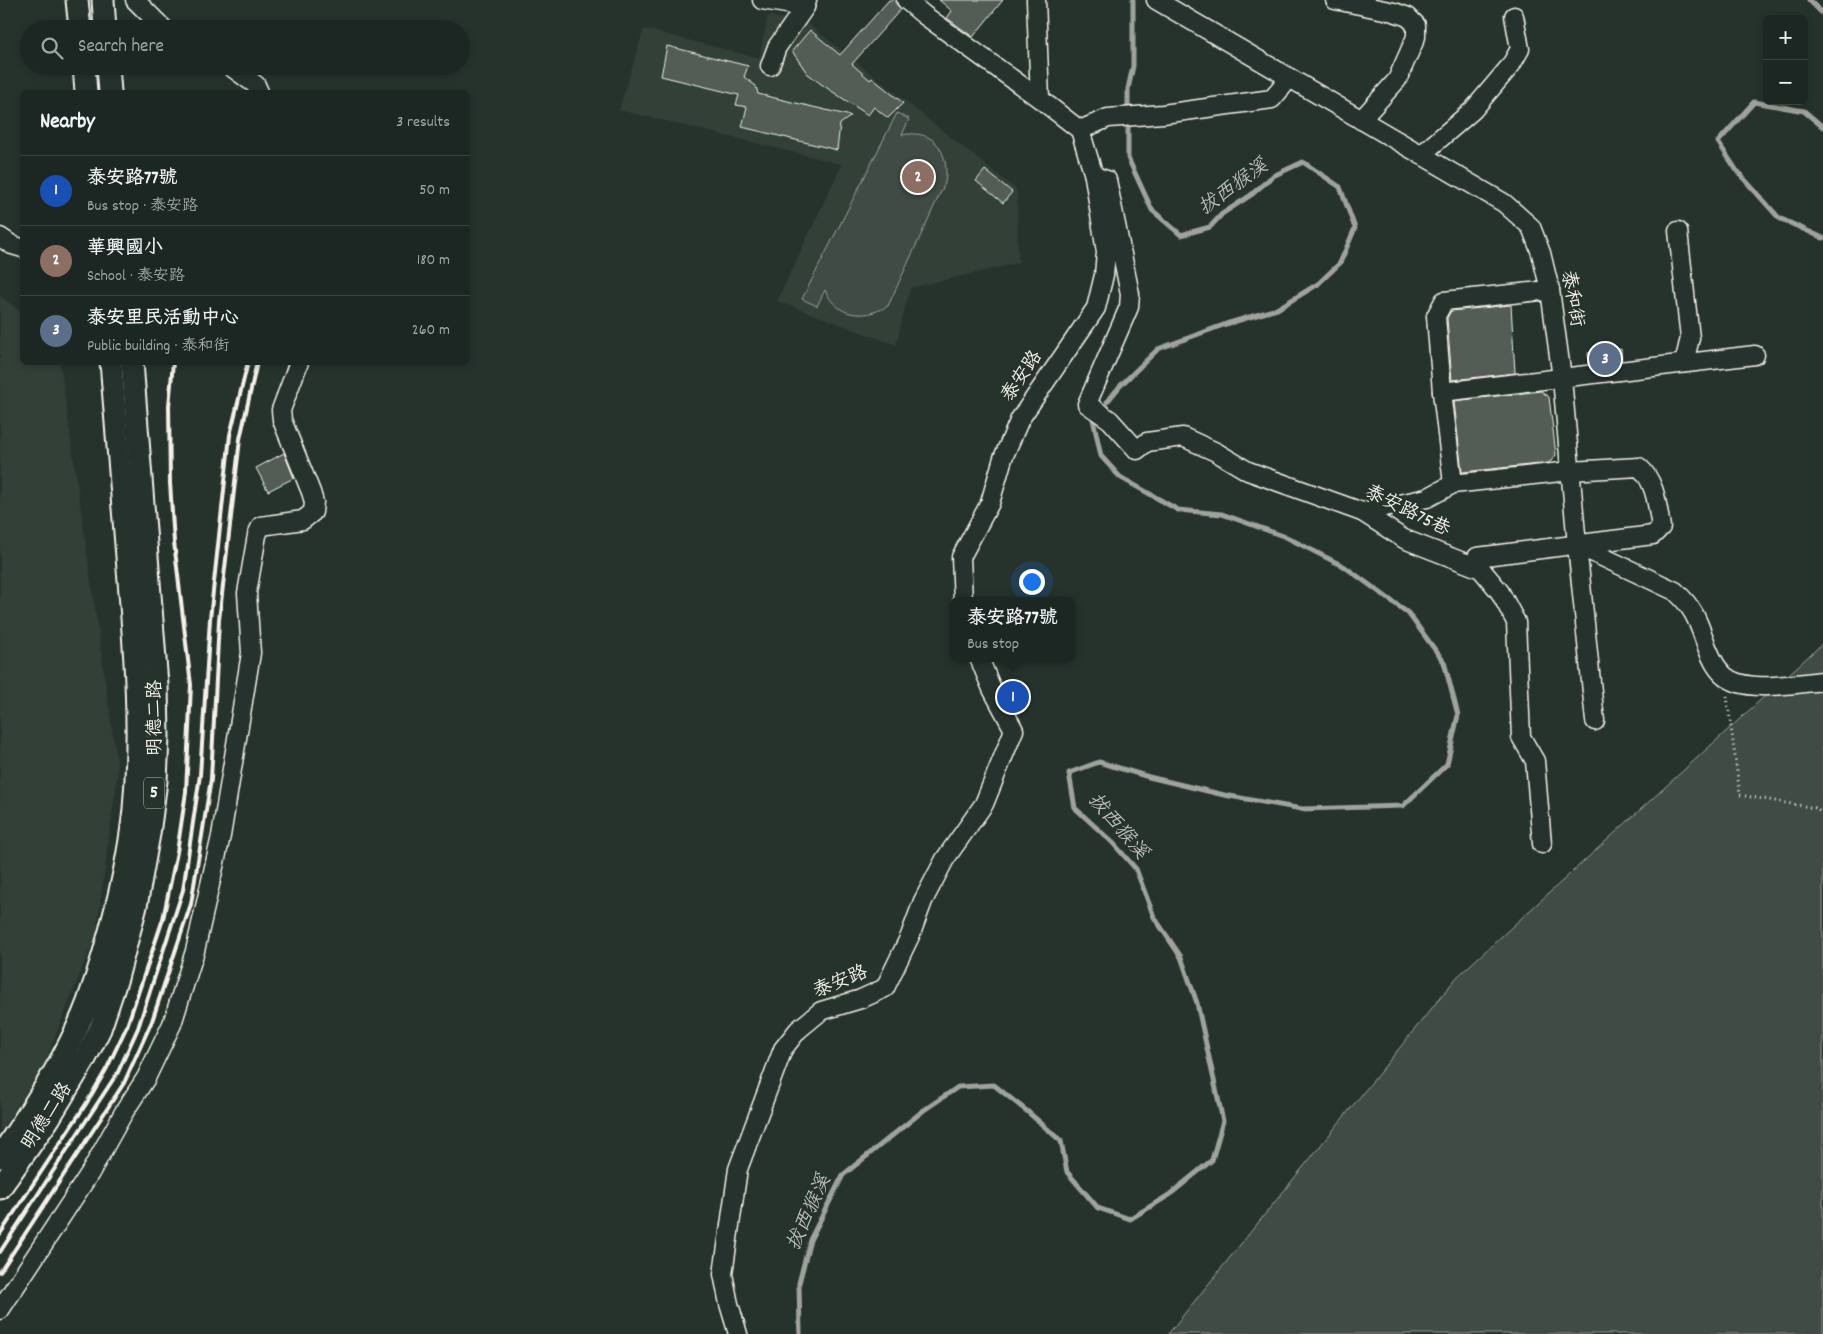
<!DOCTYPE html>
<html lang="en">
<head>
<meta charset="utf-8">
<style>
  :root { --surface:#1c2622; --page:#252e2a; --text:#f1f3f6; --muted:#a0a5a5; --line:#3a4340; --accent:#db2777 }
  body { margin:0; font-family:Dekko,"LXGW WenKai TC",sans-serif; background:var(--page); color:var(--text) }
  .controls { position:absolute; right:15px; top:15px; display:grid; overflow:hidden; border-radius:8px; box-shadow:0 2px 8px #0003 }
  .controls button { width:45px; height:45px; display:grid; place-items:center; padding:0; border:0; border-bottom:1px solid var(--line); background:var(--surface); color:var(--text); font:25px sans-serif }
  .you { position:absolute; left:1031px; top:581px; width:18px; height:18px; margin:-12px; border:4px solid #fff; border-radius:50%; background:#1a73e8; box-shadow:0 0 0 8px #1a73e833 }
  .badge { display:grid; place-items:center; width:32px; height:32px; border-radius:50%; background:var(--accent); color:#fff; font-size:16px; font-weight:700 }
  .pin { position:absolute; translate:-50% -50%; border:2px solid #fff; box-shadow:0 1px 5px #0006 }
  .popup { position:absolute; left:950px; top:597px; width:125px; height:65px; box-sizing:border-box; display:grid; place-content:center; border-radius:8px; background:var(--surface); filter:drop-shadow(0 1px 4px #0005); font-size:16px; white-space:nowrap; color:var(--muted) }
  .popup b { font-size:19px; color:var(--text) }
  .popup::after { content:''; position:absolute; left:50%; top:100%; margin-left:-10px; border:10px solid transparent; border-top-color:var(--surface) }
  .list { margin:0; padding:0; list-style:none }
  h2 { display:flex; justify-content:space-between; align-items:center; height:65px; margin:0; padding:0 20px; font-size:21px }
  h2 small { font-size:16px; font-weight:400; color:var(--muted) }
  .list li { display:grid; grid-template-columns:32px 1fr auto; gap:15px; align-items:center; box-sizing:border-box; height:70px; padding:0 20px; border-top:1px solid var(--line) }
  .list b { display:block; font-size:19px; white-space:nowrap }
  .list p { margin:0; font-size:16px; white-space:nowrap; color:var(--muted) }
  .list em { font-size:16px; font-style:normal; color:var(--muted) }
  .icon { flex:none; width:28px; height:28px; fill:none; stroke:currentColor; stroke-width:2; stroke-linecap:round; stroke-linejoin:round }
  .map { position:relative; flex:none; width:1823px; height:1334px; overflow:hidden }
  .search { position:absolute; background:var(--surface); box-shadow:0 2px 8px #0003; left:20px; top:20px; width:450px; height:55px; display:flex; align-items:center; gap:12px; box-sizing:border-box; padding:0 18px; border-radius:28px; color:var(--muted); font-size:19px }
  .panel { position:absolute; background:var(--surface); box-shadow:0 2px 8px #0003; left:20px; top:90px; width:450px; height:275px; border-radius:8px }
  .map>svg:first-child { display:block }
</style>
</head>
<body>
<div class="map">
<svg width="1823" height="1334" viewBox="0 0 1823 1334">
  <rect width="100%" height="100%" fill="#26332d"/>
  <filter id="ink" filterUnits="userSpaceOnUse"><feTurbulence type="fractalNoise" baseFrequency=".02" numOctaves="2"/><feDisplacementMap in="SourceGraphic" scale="10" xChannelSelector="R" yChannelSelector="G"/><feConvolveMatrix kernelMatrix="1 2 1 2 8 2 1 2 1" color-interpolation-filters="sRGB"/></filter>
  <g filter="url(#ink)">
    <g fill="#333f39">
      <path d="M768,16l38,6 211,168 1,73 -108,25 -14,57 -119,-44 65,-137 -223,-54 25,-81 115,29z"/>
      <path d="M0,296l22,17v49l38,1 58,408 -22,163 -53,133 -43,65z"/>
    </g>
    <g fill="#414b45" stroke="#9a9e96">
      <path d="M897,113l12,6 -7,16c33,-7 48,18 43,48l-57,123c-25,14 -51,11 -63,-16l-8,16 -15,-7z"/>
      <path d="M1823,643v691h-655l289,-357z"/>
    </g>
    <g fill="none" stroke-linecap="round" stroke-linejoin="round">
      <g stroke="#9fa39b" stroke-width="5">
        <path d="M1809,0l14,14"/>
        <path d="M1823,127l-19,-16 -50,-9 -36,40 19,29 42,47 44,20"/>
        <path d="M1107,402l13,-16 38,-37 68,-25 51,-15 41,-25 22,-21 15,-35 -15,-41 -37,-25 -30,14 -22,19 -29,19 -12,13 -29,8 -29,-25 -24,-52v-69l5,-23v-66"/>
        <path d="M800,1334l-1,-51 11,-43 33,-65 81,-65 34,-23 36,-2 34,27 33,29 6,31 31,36 32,11 39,-24 43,-35 11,-39 -26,-118 -16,-46 -27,-40 -18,-48 -23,-26 -38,-35 -6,-35 30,-11 50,15 75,18 78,14 101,-3 44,-42 11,-49 -14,-53 -36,-49 -63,-46 -59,-30 -64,-23 -44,-4 -58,-33 -19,-21 -8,-37"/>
      </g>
    </g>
    <g fill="#525c55" stroke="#f4f1e8">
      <path d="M889,0h4l8,9 -49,55 18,16 2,-2 31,25 -15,15 -14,-11 -6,8 -47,-31 -14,-11 -15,-22 18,-21 30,25z"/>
      <path d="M939,0h64l-30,37 -26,-19 5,-7z"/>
      <path d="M667,46l81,20 -4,11 12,9 2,8 93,22 -11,8 -3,26 -95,-23 5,-20 -11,-2 3,-10 -78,-19z"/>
      <path d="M985,170l27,22 -9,11 -27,-22z"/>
      <path d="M1511,305l4,68 -63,7 -5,-62 4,-7z"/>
      <path d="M1621,349l1,11 -33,4 -1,-11z"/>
      <path d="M1541,391l8,6 7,58 -5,6 -3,2 -86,9 -8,-71z"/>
      <path d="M284,453l10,25 -26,13 -12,-23z"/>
    </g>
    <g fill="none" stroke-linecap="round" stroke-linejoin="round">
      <defs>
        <g id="minor">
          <path d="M135,0l29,29"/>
          <path d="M762,0l43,7 2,-7"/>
          <path d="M906,0l18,15 116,84 40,31 14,46 12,76 -2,23 -8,33 -76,111 -17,39 -13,45 -29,54 2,44"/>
          <path d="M1036,0l4,99"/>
          <path d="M1156,0l348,203 27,24 10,26 9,37 12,88 15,167 18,176"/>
          <path d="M1335,0l59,12 14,5 8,8v12l-19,43 -36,40"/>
          <path d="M230,66l26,19 3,7"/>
          <path d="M770,66l7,-19 28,-40"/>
          <path d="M1080,130l28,-12 55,-4 109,-15 18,-21"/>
          <path d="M1421,155l52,-45 38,-45 9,-16 -6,-33"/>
          <path d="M1094,176l13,4 23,114 -1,13 -42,97 23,16 27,30 10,-8 36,-5 33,15 32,19 114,41 42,27 77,30 19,23 16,30 5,115 14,24 7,83"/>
          <path d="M1678,231l12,107 -6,25"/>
          <path d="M0,237l12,8 10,3"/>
          <path d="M1442,392l313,-37"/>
          <path d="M1453,484l-11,-92 -6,-76 8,-15 106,-11"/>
          <path d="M1362,512l65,-14 26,-14 117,-13 69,-4c17,15 18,38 22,60l-8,8 -176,22"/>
          <path d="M1577,545l98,46c20,18 23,31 32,56 4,10 9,22 18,29 21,18 72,7 98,5"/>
          <path d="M0,1310l90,-137 34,-61 22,-34 26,-54 23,-73 26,-115 30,-183 -4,-60 10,-58 4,-9 42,-6 10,-8 1,-10 -3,-10 -29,-72 -1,-10 18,-48"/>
          <path d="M738,1334l-9,-30 -6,-30 15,-105 45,-120 15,-19 23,-19 40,-12 24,-11 25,-52 13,-35 22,-42 39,-55 30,-74 -22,-41 -13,-31"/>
        </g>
        <g id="major">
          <path d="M77,0l3,29"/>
          <path d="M103,0l2,29"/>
          <path d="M84,66l2,26"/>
          <path d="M108,66l2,26"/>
          <path d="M0,1157c32,-49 67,-99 88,-155 20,-57 40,-132 46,-193 7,-80 1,-160 -6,-240 -6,-69 -11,-138 -17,-207"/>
          <path d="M0,1188l48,-68 37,-61 15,-30 17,-51 19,-72 13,-72 7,-53 2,-44 -1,-52 -25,-323"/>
        </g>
      </defs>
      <use href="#minor" stroke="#f4f1e8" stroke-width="21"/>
      <use href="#major" stroke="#f4f1e8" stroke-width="25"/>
      <path stroke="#f4f1e8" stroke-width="3" stroke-dasharray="1 4" stroke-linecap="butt" d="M1727,696l13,99 75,13 8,6"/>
      <use href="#minor" stroke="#26332d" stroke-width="18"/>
      <use href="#major" stroke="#26332d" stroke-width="21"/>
      <g stroke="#f4f1e8" stroke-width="4">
        <path d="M0,1234l86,-130 21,-36 20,-42 36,-107 14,-67 9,-60 5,-107 -17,-143 -4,-59 -1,-77 4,-44"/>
        <path d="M0,1252l118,-180 20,-44 45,-138 17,-115 10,-156 20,-184 18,-73"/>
        <path d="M0,1272l124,-189 28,-62 39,-117 20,-125 8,-159 21,-181 17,-77"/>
      </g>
    </g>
  </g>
  <g text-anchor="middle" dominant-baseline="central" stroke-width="4.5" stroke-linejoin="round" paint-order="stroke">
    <rect fill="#26332d" stroke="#b6b8b0" stroke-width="1" x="144" y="777.5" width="20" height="31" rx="4"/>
    <g font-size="18" font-weight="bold" fill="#f4f1e8">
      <text x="154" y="793">5</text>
    </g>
    <g font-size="19" fill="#f4f1e8" stroke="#26332d">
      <text transform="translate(1571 299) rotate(80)">泰和街</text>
      <text transform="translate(1023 377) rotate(-56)">泰安路</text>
      <text transform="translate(1407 512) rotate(26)">泰安路75巷</text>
      <text transform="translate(156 718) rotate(-90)">明德二路</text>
      <text transform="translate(841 983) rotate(-22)">泰安路</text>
      <text transform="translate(48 1117) rotate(-57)">明德二路</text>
    </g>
    <g font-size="20" font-style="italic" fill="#bcbdb5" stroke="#26332d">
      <text transform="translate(1234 188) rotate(-36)">拔西猴溪</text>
      <text transform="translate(1117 827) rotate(49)">拔西猴溪</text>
      <text transform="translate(810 1213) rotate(-66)">拔西猴溪</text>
    </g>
  </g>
</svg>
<div class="controls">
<button>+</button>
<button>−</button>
</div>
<div class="you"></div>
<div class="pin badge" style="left:1013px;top:697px;background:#1a4fb4">1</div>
<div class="popup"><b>泰安路77號</b>Bus stop</div>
<div class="pin badge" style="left:918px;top:177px;background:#8d6e63">2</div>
<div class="pin badge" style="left:1605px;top:359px;background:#5c6f8a">3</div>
<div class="search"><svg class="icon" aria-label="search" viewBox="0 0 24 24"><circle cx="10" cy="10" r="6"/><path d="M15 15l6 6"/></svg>Search here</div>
<section class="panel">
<h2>Nearby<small>3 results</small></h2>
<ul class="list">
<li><span class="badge" style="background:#1a4fb4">1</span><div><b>泰安路77號</b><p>Bus stop · 泰安路</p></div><em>50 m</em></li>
<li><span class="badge" style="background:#8d6e63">2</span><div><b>華興國小</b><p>School · 泰安路</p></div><em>180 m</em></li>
<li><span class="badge" style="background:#5c6f8a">3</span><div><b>泰安里民活動中心</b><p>Public building · 泰和街</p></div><em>260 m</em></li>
</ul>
</section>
</div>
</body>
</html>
